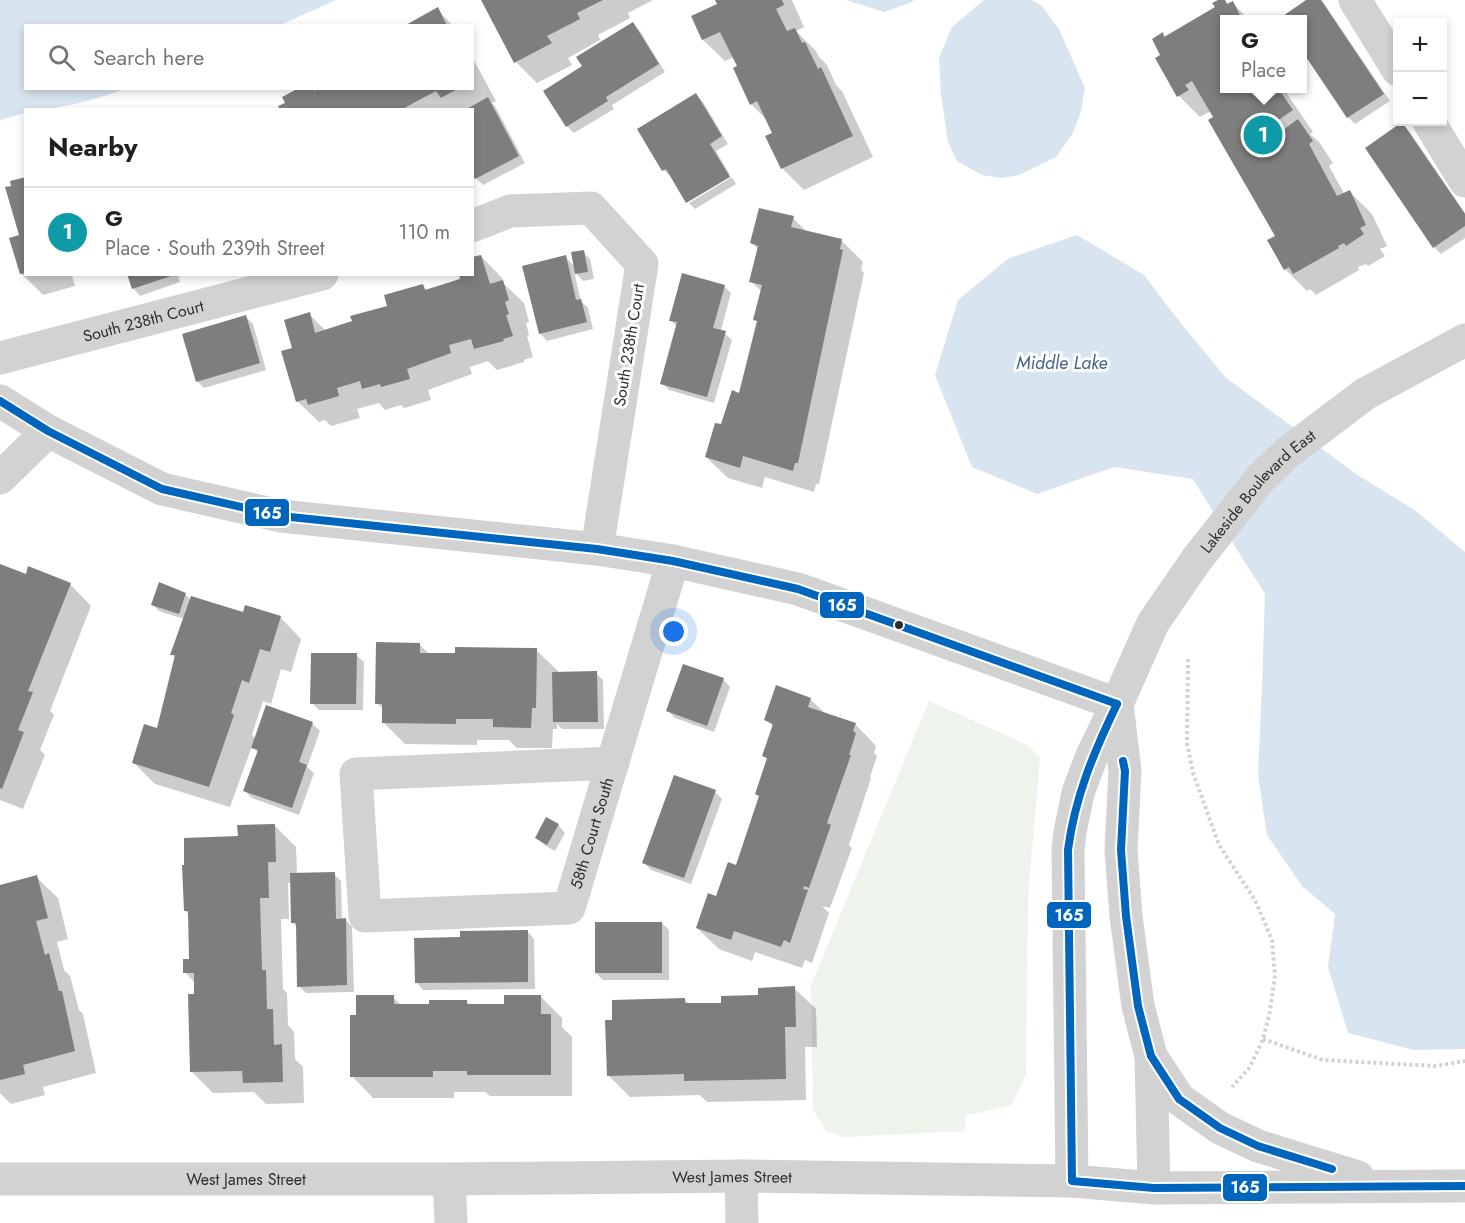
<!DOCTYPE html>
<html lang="en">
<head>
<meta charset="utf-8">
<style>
  :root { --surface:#fff; --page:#f2f2f2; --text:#202124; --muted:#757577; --line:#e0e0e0; --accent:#0b8043 }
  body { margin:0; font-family:Jost,sans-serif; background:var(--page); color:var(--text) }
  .controls { position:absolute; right:18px; top:18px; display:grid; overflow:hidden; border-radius:0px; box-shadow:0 3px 9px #0003 }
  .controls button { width:54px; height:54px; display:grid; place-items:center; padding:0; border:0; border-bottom:2px solid var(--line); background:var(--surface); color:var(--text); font:30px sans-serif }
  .you { position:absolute; left:674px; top:632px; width:21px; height:21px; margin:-15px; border:4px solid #fff; border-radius:50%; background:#1a73e8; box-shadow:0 0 0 9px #1a73e833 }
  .badge { display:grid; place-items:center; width:39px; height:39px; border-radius:50%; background:var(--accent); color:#fff; font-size:20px; font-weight:700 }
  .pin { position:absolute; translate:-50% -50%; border:3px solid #fff; box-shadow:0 2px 6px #0006 }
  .popup { position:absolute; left:1220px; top:15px; width:87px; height:78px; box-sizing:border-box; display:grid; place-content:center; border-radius:0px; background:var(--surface); filter:drop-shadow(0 2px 4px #0005); font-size:20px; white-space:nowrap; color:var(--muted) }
  .popup b { font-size:22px; color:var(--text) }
  .popup::after { content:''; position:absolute; left:50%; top:100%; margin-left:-12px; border:12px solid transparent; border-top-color:var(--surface) }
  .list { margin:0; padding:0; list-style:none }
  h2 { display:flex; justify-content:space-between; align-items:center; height:78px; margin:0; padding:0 24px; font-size:26px }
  h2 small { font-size:20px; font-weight:400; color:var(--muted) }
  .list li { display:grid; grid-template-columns:39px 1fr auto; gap:18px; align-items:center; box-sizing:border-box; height:90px; padding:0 24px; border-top:2px solid var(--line) }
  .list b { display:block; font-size:22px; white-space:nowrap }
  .list p { margin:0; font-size:20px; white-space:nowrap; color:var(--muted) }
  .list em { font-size:20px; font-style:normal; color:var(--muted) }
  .icon { flex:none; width:33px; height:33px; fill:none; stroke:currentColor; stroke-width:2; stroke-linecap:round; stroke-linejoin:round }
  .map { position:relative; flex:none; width:1465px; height:1223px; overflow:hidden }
  .search { position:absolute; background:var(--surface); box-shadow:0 3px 9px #0003; left:24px; top:24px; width:450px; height:66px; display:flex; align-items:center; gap:15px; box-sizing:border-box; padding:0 21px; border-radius:0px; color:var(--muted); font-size:22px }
  .panel { position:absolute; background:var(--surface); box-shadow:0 3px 9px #0003; left:24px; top:108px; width:450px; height:168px; border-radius:0px }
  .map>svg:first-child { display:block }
</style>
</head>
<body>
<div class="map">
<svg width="1465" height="1223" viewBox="0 0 1465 1223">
  <rect width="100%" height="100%" fill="#fff"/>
  <path fill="#eef3eb" d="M929,701l99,44 12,13 -12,139 -2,178 -15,30 -46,11v15l-121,6 -18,-6 -13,-21 -2,-125z"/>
  <g fill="#d8e4ef">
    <path d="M0,0h336l-56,25 -254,1v62l99,1c-32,11 -65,21 -99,21l-1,3 -25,7z"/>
    <path d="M846,0h68l-4,3 -26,9z"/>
    <path d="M984,0h47l11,6 17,23 26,59 -4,24 -8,21 -17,24 -37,18 -18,3 -19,-3 -25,-14 -9,-19 -7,-48 -2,-36 13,-31z"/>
    <path d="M1077,235l67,40 28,37 53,65 131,97 60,37 49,41v497l-51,1 -66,-17 -20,-66 7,-53 -33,-28 -35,-51 -9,-60 4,-88 3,-93 -72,-115 -79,-12 -77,27 -65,-27 -37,-92 23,-75 51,-42z"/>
  </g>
  <g fill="#0003">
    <path d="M483,0h170l-25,13 2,5 -32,17 2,5 -32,18 4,7 -35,18 -21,-21z"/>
    <path d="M717,0h75l12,27 -8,4 20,20 3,6 8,8 9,20 6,6 31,66 -69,33 -22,-22 -8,-34 -6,-13 -17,-17 -12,-38 -5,-9 -9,4 -22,-21 -10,-23 26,-12z"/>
    <path d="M1221,0h3l5,5 4,-2 16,17h-25v68h59l30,44 -3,2 9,8 14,21 -4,3 16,29 5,-3 22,22 15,32 -7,3 5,7 -17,10 -2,-2 -8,3 1,3 -43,25 -6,-6 -3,2 -21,-21 -17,-29 8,-4 -62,-120 -4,-6 -11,6 -21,-21 -17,-40v-22l4,3 51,-30z"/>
    <path d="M1309,0h12l2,2 67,99 -35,23 -7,-7 -46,-68v-29z"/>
    <path d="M437,9l16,17h-46z"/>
    <path d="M633,24l7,7 25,41 -53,33 2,4 -40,24 -7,-7 17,-60z"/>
    <path d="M472,57l24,44 -4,2 3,3 30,57 -42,22 -7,-7 -4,-68h-190l31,-22 3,4 7,-4h149z"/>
    <path d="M696,95l7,7 25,42 -12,7 14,24 -43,26 -16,-24 -7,-7z"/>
    <path d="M1402,124l7,7 56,82v25l-24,16 -7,-7z"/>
    <path d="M732,177l4,7 -41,25 -6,-6z"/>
    <path d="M26,178v96h52l-6,2 3,10 -32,9 -22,-22v-37z"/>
    <path d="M793,218l14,14 34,8 22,22 -2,8 3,3 -45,211h-3l-2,8 -49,-15 -3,11 -34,-10 -22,-21 34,-62 18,-73 -3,-3 7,-27 -11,-11 8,-31 -7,-7z"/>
    <path d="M583,252l7,7 4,20 -11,2 -9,-10 7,30 7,7 5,21 -46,12 -7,-8 25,-76 10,10z"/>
    <path d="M481,256l21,22 2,6 20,19 5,19 -3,1 3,12 -2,1 6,21 -9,3v2l-27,8 -9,-9 -18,6 2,7 -44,16 3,10 -27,8 -3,-3 -16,5 -6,-7 -22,6 3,9 -29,8 -6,-6 -6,2 -22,-21 -3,-52 15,-35 17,17 28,-9 34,-15 35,-21 5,5 44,-17z"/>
    <path d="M128,274h50l2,8 -40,14 -7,-8z"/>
    <path d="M724,286l7,7 -10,37 11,10 -18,63 -45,-13 -7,-7 15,-56 -6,-7z"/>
    <path d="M246,317l7,7 13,46 -62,18 -7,-7z"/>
    <path d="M0,566l27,10 43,8 21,22 -41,105 4,4 -14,35 5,5 -22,54 -23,-9z"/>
    <path d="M185,594l6,6 53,14 36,3 21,22 -10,33 -10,-3 -10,35 -8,-3 -11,34 4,4 10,-32 47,17 7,7 -13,36 7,6 -15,42 -47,-17 -7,-7 13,-38 -6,-7 -22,61 -75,-23 -22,-22 25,-33 18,-70 -4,-5 12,-35 -25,-8 -7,-7z"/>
    <path d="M419,644l10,10 107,-4 22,21v3l38,-1 7,7 1,49h-42l-5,-5v5h-4l-1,19h-35l-8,-8h-32v5l-72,-1 -22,-22v-13l-6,-6z"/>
    <path d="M356,655l8,7 -1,48h-44l-7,-7z"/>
    <path d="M723,679l7,8 -16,45 -39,-14 -7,-7z"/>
    <path d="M810,699l16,15 29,10 21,22 -2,7 3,3 -7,21 1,1 -22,67 3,3 -22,60 -8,-2 7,7 -17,50 -7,-3 -3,8 -47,-16 -3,9 -33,-12 -22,-21 40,-61 23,-69 -4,-4 12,-34 -4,-4 10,-29 -8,-7z"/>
    <path d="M715,792l7,7 -31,85 -40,-14 -7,-7z"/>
    <path d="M558,825l7,8 -10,18 -11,-6 -7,-7z"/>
    <path d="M275,826l21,21 1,27h37l7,7 1,39 3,-1 7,8 2,65 -48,1 -7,-7 -2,-59 -5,-5v-39h-4l1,36h-8l2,70 4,4 1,32 6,7 1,27 8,8 1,36 -38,1 -12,-12 -41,1 -21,-21 3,-89 -10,-11 6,-11 -2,-46 -4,-5 54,-72z"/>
    <path d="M36,877l22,21 10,41 -11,3 7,28 6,6 9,34 4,4 13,59 -53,14 2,8 -34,9 -11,-11v-206z"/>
    <path d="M662,923l7,7v50h-66l-7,-7z"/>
    <path d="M527,931l7,8 1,50 -112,1 -7,-8 45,-43z"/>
    <path d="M794,988l22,21 1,38h-12l1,53 -99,2 -7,-7 -70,2 -22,-22 6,-54 71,-21 5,5 32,-1z"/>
    <path d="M393,997l9,9h29l35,-5 5,5h34l36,-9 21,21v9l10,10v59h-82l-5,-4h-31v6h-81l-21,-22 6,-60z"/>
  </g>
  <g fill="#7e7e7e">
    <path d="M481,0h122l-26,13 3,6 -33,17 5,7 -38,20z"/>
    <path d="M715,0h67l2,5 -8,4 11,22 8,-3 7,15 3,-1 13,27 3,-2 32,69 -72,33 -16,-33 7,-3 -15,-32 -7,4 -17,-37 4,-2 -17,-34 -18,8 -11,-24 26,-12z"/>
    <path d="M1218,0h7l2,4 6,-3 9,19h-18v68h54l15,22 -16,11 6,9 15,-11 15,22 -4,3 28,52 13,-6 16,35 -6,3 4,6 -18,12 -2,-3 -6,3 1,2 -46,26 -4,-7 -5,3 -17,-30 8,-4 -67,-116 5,-3 -21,-36 -7,4 4,5 -12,7 -22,-39 5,-3 -8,-16 11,-7 1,5 51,-30 -3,-4z"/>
    <path d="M1306,0h15l63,94 -37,24 -45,-67v-31h-21l-1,-2z"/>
    <path d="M438,7l9,19h-43z"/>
    <path d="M633,22l26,42 -53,33 2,4 -42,26 -23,-36 39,-25 -6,-9z"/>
    <path d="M299,88h14l1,3 6,-3h139l-18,10 -5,-7 -30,16 1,3h-127l-2,-4 7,-3 -3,-6z"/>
    <path d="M696,93l26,43 -12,8 20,33 -44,26 -20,-34 -4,2 -25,-42z"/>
    <path d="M488,97l31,59 -44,23 -3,-4v-65h-7z"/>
    <path d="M1402,122l63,92v12l-32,22 -68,-100z"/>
    <path d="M26,177v96l-6,1 -11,-36 10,-3 -14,-48 6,-1 -1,-5z"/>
    <path d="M759,208l35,8 -3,11 51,12 -2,10 3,1 -45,213h-3l-2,8 -50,-15 -3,12 -35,-11 10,-34 6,1 11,-34 7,3 18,-72 -4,-1 9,-35 -13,-3 9,-36 -8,-3z"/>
    <path d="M584,250l4,22 -13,2 -4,-22z"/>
    <path d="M481,255l9,29 13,-4 6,20 -4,2 4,12 -3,1 7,21 -10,3 1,2 -30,8 -3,-10 -22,6 2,8 -44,16 3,10 -29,8 -1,-3 -18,5 -2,-8 -23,7 2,8 -31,9 -2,-6 -10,3 -15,-51 11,-3 -8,-28 26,-8 5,21 37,-12 -2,-5 37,-10 -3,-11 39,-11 2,6 35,-11 -1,-5h13v-17z"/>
    <path d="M566,255l10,45 5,-1 6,23 -48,12 -17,-68z"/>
    <path d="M682,273l43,12 -12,43 13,3 -19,66 -47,-13 17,-62 -8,-1z"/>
    <path d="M127,274h47v1l-42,14z"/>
    <path d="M246,315l14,48 -64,19 -14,-48z"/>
    <path d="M0,564l26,10 2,-8 43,17 -43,108 5,1 -15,38 6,2 -22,57 -2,-1z"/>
    <path d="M159,582l27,11 -7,21 -28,-9z"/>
    <path d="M191,596l52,16 2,-7 36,11 -11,36 -10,-3 -11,34 -7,-3 -11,33 3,2 -25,72 -77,-24 12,-39 13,4 18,-73h-5z"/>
    <path d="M376,642l44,1v10h35v-6l82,1 -1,60h-4l-1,20 -38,-1v-8h-37v5l-74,-1v-19h-7z"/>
    <path d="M311,653h46l-1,51h-46z"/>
    <path d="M683,664l41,14 -17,48 -41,-15z"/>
    <path d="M597,671l1,51h-45l-1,-50z"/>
    <path d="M776,685l35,13 -3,9 48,16 -3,8 3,2 -7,22h2l-24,68 4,2 -22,63 -5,-2 -1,3 5,1 -18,53 -6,-3 -3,7 -47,-16 -3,9 -35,-12 12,-35 8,3 12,-34 8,3 23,-69 -4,-2 12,-36 -5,-2 11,-32 -9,-4z"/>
    <path d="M266,705l47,17 -14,40 8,3 -15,43 -49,-17 15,-41 -7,-2z"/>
    <path d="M674,775l42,15 -32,88 -42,-15z"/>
    <path d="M546,817l13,7 -12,21 -12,-7z"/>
    <path d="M275,824l1,38h-8l1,36h-9l2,72h4l1,39h6l1,36 8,-1 1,38 -40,1 -1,-12 -52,1 -2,-78h6v-21h-11v-14h6l-1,-48h-4l-2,-46h2v-27l54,-2 -1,-11z"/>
    <path d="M335,872l1,47 10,-1 1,67 -50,2 -1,-64h-5l-1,-50z"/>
    <path d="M37,875l11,43 -12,3 9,34 4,-2 10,38h3l13,60 -52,14 2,9 -25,6v-195z"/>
    <rect x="595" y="922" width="67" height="51"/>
    <path d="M528,930v52l-113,1 -1,-45 46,-1v-6z"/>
    <path d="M795,986l1,41h-11l1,52 -102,2v-7l-77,2 -2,-56h7v-20l73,-2v5h36v-7l37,-1v-7z"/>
    <path d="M356,995h38v9h35v-4h38v4h37v-9h37v19h10v61h-84v-4h-34v6h-83v-62h6z"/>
  </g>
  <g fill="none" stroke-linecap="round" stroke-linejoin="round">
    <g stroke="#d2d2d2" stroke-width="4" stroke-dasharray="3 3" stroke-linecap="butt">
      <path d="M1188,659l-1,84 6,30 26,72 36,55 17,40 3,35 -5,36 -7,28 -13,28 -18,20"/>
      <path d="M1263,1039l60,21 112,6 30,-5"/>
    </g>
    <g stroke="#d2d2d2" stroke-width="33">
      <path d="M1355,0l43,70"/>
      <path d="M1429,122l36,59"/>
      <path d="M472,226l38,-15 81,-3 51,56 -45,285"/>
      <path id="s1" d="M0,358l322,-84"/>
      <path d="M0,401l48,30 114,58 119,27 316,33 76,12 125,28 319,115"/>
      <path d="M0,478l48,-47"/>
      <path d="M1117,704l8,67 -4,79 5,66 12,90 13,50 3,132"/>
      <path id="s2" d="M613,763l-257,11 9,142 204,-8 104,-347"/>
      <path d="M1151,1056l28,43 41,29 38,18 100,31"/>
      <path d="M741,1176l1,47"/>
      <path id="s3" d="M0,1179h449l292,-3 331,5 82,7 311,-2"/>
      <path d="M449,1179l2,44"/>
      <path id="s4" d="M1072,1181l-4,-331 2,-18 8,-39 13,-35 26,-54 36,-81 44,-64 63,-80 27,-26 78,-59 100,-54"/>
    </g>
    <defs>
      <g id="bus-1">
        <path d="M0,401l48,30 114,58 119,27 316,33 76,12 125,28 319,115"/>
        <path d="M1117,704c-23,48 -42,92 -49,146l4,331 82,7 311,-2"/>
        <path d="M1123,761l2,10 -4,79 5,66 12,90 13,50 28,43 41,29 38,18 74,23"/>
      </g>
    </defs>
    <use href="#bus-1" stroke="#fff" stroke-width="12"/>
    <use href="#bus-1" stroke="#0065bd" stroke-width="8"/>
  </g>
  <circle fill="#2d2d2d" stroke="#fff" stroke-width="2" cx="899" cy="625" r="5"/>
  <g text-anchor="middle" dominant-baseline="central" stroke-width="6" stroke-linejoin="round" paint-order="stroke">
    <g font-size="16" fill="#2d2d2d" stroke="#fff">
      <text stroke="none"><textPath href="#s1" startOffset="148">South 238th Court</textPath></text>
      <text transform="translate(629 345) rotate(-81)">South 238th Court</text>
      <text stroke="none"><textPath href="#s4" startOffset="744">Lakeside Boulevard East</textPath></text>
      <text stroke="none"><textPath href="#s2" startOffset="682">58th Court South</textPath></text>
      <text stroke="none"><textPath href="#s3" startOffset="732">West James Street</textPath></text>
      <text stroke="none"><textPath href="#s3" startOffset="246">West James Street</textPath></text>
    </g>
    <g font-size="18" font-style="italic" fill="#416588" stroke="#fff">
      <text x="1062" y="363">Middle Lake</text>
    </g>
  </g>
  <g stroke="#fff" stroke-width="2">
    <rect x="244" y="498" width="46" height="29" rx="6" fill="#0065bd"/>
    <rect x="819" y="591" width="46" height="28" rx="6" fill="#0065bd"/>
    <rect x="1046" y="901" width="46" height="28" rx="6" fill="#0065bd"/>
    <rect x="1222" y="1173" width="46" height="29" rx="6" fill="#0065bd"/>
  </g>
  <g font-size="16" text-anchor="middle" font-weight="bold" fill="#fff">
    <text x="267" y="519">165</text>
    <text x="842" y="611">165</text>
    <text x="1069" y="921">165</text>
    <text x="1245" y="1193">165</text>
  </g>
</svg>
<div class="controls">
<button>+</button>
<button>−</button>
</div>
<div class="you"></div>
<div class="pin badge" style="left:1263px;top:135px;background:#0f9aa8">1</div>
<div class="popup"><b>G</b>Place</div>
<div class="search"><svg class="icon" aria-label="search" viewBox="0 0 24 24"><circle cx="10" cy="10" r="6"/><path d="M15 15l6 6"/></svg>Search here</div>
<section class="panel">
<h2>Nearby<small></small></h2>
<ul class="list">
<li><span class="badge" style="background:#0f9aa8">1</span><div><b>G</b><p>Place · South 239th Street</p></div><em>110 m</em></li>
</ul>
</section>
</div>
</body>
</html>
